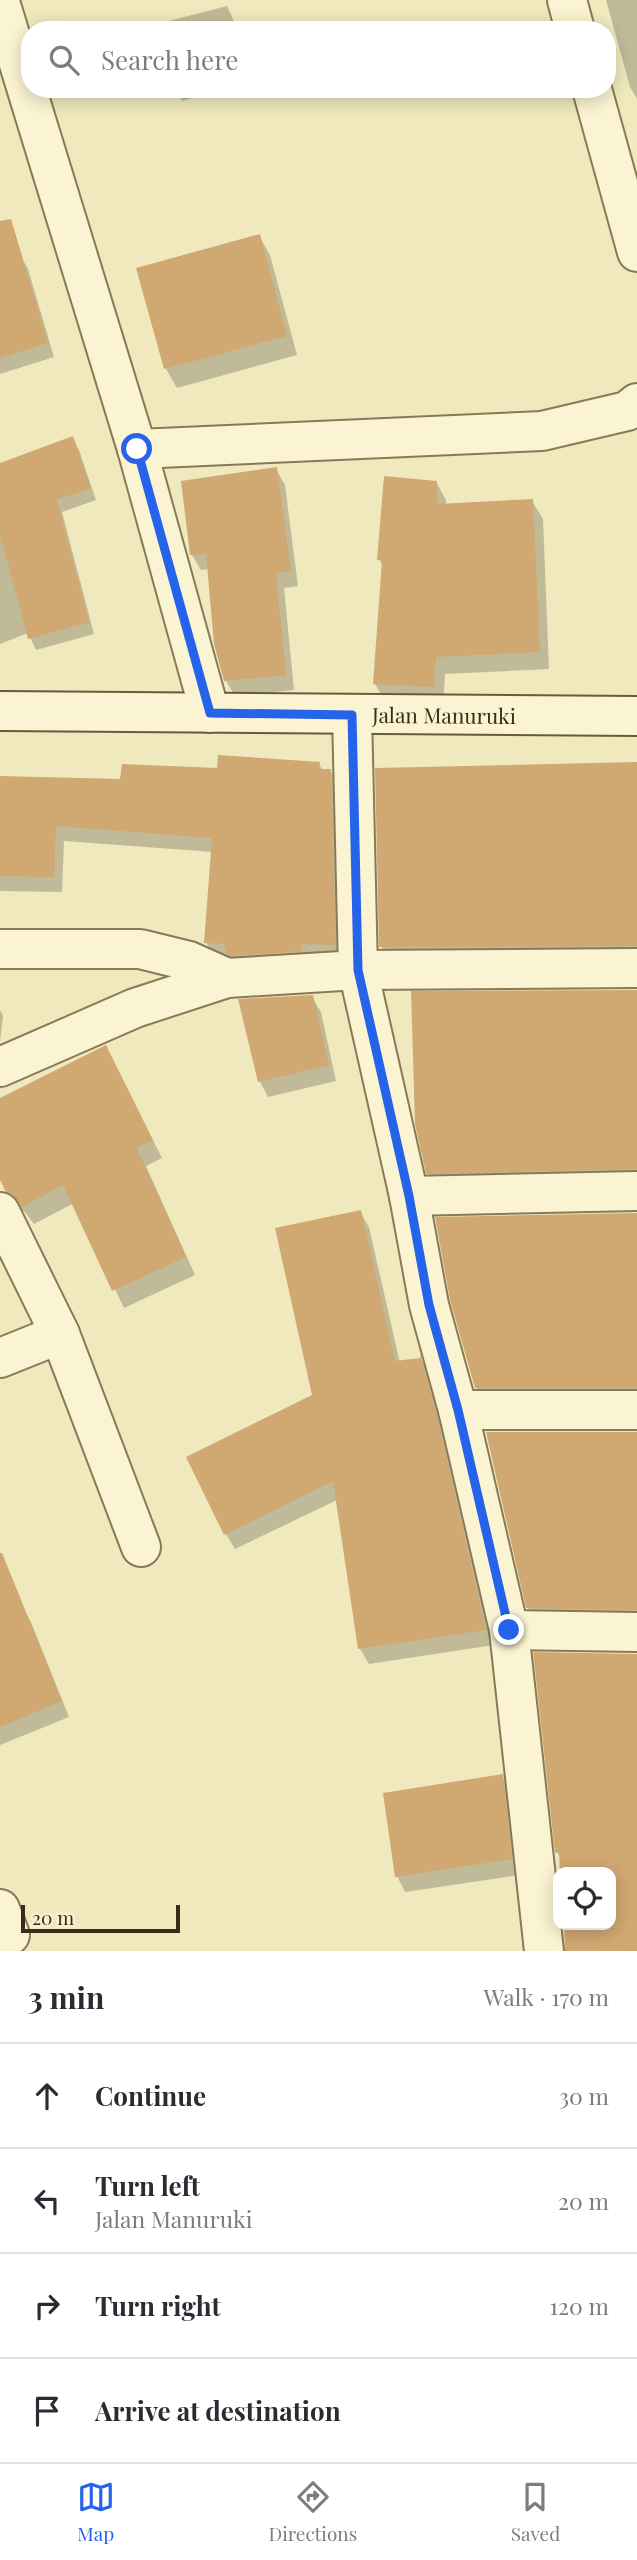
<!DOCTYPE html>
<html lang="en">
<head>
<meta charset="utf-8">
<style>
  :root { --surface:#fff; --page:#f2f2f3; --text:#2b2b33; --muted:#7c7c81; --line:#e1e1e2; --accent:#2563eb }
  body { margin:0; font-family:"Playfair Display",serif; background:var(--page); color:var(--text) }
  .controls { position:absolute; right:21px; bottom:21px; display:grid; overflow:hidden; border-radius:14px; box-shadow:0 4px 18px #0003 }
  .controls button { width:63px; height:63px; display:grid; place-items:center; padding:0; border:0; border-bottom:2px solid var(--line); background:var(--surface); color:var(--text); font:35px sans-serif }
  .scale { position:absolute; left:21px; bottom:18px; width:159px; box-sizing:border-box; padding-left:7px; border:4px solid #382d1c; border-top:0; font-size:19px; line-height:24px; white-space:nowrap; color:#382d1c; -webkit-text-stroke:5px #f7f1ce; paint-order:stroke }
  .stop { position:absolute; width:21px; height:21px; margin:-16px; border:5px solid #2563eb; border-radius:50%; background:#fff }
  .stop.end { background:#2563eb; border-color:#fff; box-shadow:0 2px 7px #0008 }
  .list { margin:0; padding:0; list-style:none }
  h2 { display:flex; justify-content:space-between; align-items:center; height:91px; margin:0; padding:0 28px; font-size:30px }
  h2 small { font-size:23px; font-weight:400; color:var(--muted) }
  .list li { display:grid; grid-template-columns:46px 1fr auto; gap:21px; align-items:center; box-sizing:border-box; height:105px; padding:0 28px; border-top:2px solid var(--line) }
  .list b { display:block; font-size:26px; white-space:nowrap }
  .list p { margin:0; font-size:23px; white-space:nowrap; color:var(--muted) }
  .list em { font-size:23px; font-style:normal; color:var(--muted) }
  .icon { flex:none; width:38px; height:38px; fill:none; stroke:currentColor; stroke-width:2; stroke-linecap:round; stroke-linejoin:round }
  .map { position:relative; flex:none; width:637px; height:1951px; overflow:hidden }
  .search { position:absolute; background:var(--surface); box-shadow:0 4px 18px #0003; left:21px; right:21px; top:21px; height:77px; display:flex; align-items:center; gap:18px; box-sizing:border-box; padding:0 24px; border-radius:28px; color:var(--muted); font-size:26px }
  .sheet { height:511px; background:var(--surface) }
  nav { display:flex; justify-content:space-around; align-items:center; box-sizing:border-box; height:98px; border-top:2px solid var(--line); background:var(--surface); font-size:19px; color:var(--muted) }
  nav a { display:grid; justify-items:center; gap:4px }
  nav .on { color:var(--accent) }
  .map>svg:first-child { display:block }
</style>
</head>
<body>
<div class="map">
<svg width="637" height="1951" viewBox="0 0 637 1951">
  <rect width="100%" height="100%" fill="#f0e9be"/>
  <g fill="#0003">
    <path d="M606,0h31v99l-7,-12z"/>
    <path d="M227,6l11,24h-79l-2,-6z"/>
    <path d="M175,89h50l-43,12z"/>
    <path d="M259,236l11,19 27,100 -120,33 -11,-19 -27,-100z"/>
    <path d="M20,255l8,14 26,88 -54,17v-113z"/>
    <path d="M72,438l7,12 17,50 -34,12 32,122 -58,16 -8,-17 -28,11v-179z"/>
    <path d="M276,469l9,16 13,101 -14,2 10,102 -59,6 -9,-15 -17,-112 -8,1 -9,-15z"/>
    <path d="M436,482l10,18v6l86,-5 11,18 6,150 -104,5 -2,30 -58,-3 -10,-17 8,-117 -4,-8z"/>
    <path d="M319,764l4,7 7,-1 9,16 4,174 -33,7 -95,-9 -9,-16 7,-90 -149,-11 -2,51 -62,-1v-113l122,3 97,-11z"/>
    <path d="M637,765v197h-247l-9,-16z"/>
    <path d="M637,992v193l-200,4 -9,-16z"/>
    <path d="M312,997l9,15 15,69 -68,16 -8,-15 -20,-81z"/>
    <path d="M0,1010l3,6 -3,25z"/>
    <path d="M105,1047l57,111 -16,8 49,109 -71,33 -50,-105 -40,21 -9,-12 -7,-2 -18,-34v-76z"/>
    <path d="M360,1212l9,15 31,136 21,-3 7,10 17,63 49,212 -125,19 -9,-15 -23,-149 -102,49 -9,-15 88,-138z"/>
    <path d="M637,1215v189h-151l-10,-17z"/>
    <path d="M637,1434v192l-100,-2 -9,-16z"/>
    <path d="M22,1606l9,16 38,95 -69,28v-130z"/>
    <path d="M637,1656v295h-70l-2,-26h46v-53h-49l-1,-13 -4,-7z"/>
    <path d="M502,1776l9,15 9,84 -115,17 -8,-16z"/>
  </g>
  <g fill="#d0a872">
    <path d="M11,219l37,124 -48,15v-137z"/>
    <path d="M260,234l27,102 -123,33 -28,-101z"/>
    <path d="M73,436l18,52 -34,12 32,122 -61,17 -28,-105v-71z"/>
    <path d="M277,467l14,104 -15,2 10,102 -62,6 -10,-37 -8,-90 -16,1 -9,-74z"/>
    <path d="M384,476l53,5v23l96,-5 7,153 -104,5 -2,30 -61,-3 9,-124h-5z"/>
    <path d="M218,755l102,7 -1,7h12l5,176 -35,-1 2,7 -72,5 -4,-2 -3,-10 -20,-1 8,-105 -156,-12 -2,51 -54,-1v-100l120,3 2,-15 95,4z"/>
    <path d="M637,762v184l-258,1 -4,-179z"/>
    <path d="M637,990v179l-211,5 -11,-50 -4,-133z"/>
    <path d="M313,995l16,70 -71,17 -20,-83z"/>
    <path d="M106,1045l47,95 -16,8 49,109 -74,34 -49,-106 -41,22 -9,-13 -7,-2 -6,-12v-82z"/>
    <path d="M361,1210l34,151 25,-3v-5l17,62 49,215 -128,19 -25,-168 -109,54 -38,-78 126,-62 -37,-167z"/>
    <path d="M637,1213v175h-162l-25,-88 -15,-83z"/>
    <path d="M486,1432h151v178l-111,-2z"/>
    <path d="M0,1553h2l60,148 -62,26z"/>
    <path d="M533,1652l104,2v297h-72l-1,-26h47v-53h-51l-1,-20 -4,1z"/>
    <path d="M503,1774l9,85 -117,18 -12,-84z"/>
  </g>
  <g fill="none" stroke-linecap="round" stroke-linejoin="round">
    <defs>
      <g id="street">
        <path d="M567,0l8,30"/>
        <path d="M0,2l137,447 73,264"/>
        <path d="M592,89l45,163"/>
        <path d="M137,449l405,-18 85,-20 10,-8"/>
        <path d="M352,714l6,256 51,226 20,109 29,105 51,220 35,321"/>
        <path d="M0,949h140l49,12 38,17"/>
        <path d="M0,1067l135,-59 92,-30 131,-8 279,-2"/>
        <path d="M409,1196l228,-5"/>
        <path d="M0,1212l60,122"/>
        <path d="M0,1358l60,-24 81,213"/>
        <path d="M458,1410h179"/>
        <path d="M509,1630l128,2"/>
        <path d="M0,1909l10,26"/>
      </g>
      <g id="secondary">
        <path id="s1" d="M0,711l637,5"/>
      </g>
    </defs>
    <use href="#street" stroke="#897956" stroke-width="42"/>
    <use href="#secondary" stroke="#6a5a3a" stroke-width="42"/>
    <use href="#street" stroke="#faf4d2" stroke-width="38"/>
    <use href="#secondary" stroke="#faf4d2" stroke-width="38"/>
  </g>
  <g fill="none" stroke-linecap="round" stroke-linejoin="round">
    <path stroke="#2563eb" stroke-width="9" d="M137,449l73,264 142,2 6,255 51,226 20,109 29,105 51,220"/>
  </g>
  <g text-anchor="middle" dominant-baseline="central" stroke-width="5" stroke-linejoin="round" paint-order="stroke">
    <g font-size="21" fill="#382d1c" stroke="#f7f1ce">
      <text stroke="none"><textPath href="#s1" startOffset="444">Jalan Manuruki</textPath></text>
    </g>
  </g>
</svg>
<div class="controls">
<button><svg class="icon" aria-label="locate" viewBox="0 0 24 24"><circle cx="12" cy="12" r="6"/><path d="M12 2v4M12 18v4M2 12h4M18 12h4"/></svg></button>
</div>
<div class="scale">20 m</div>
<div class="stop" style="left:137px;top:449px"></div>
<div class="stop end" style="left:509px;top:1630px"></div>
<div class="search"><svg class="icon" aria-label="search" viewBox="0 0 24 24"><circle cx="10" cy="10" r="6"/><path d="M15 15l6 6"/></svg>Search here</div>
</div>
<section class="sheet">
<h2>3 min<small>Walk · 170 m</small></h2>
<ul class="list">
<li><svg class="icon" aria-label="ahead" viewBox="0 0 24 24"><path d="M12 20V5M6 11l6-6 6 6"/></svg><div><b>Continue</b></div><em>30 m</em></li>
<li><svg class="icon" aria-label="left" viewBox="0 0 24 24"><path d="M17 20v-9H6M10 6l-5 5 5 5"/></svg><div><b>Turn left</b><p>Jalan Manuruki</p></div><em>20 m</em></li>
<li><svg class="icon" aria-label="right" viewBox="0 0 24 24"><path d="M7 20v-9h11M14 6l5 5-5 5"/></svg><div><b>Turn right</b></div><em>120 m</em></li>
<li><svg class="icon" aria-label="arrive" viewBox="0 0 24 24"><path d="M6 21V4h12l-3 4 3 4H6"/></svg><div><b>Arrive at destination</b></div></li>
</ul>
</section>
<nav>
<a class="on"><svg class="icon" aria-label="map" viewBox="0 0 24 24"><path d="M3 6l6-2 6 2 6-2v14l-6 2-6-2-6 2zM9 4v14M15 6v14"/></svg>Map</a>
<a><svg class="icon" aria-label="directions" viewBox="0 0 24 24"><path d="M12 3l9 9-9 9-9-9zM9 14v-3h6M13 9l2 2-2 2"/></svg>Directions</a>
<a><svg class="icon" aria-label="saved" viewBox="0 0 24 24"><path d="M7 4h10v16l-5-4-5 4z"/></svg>Saved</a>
</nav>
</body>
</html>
